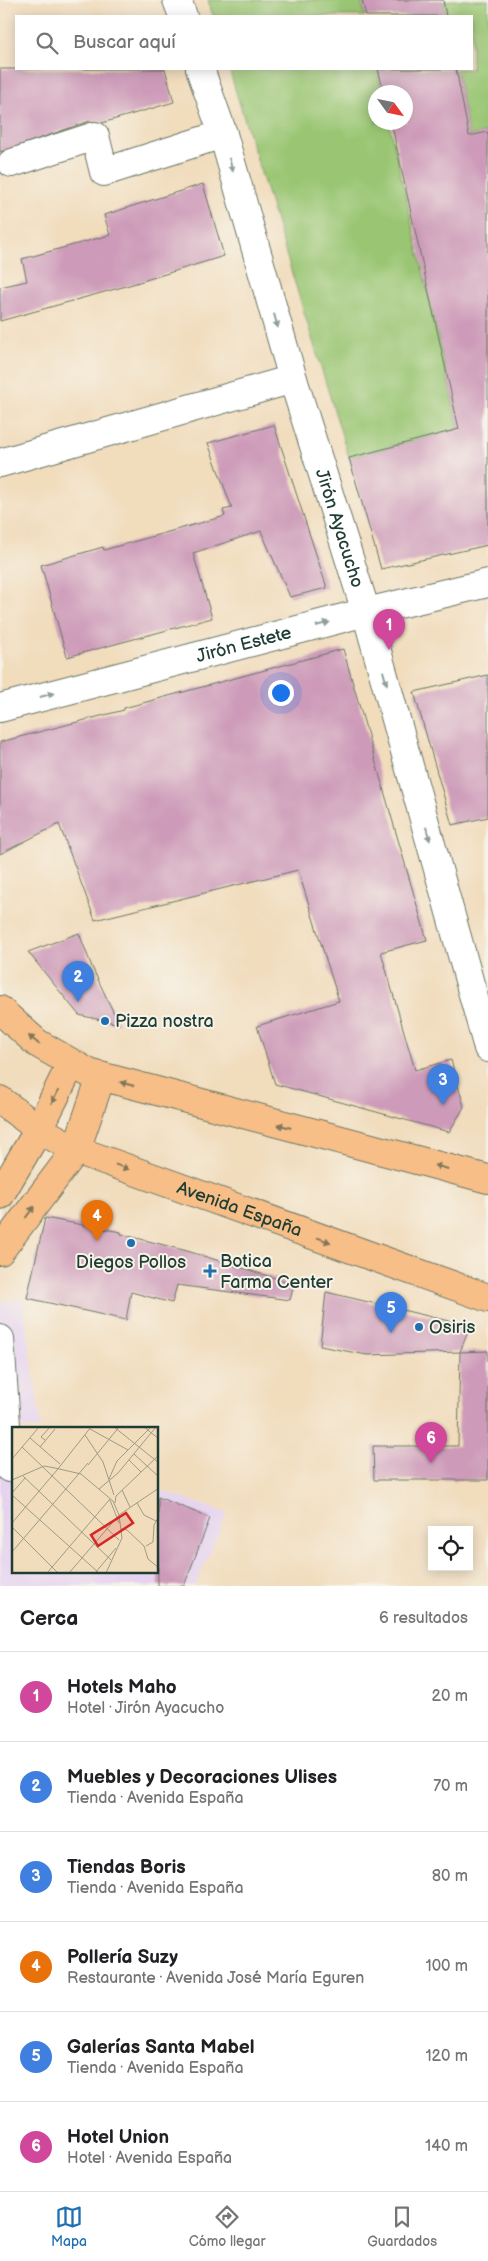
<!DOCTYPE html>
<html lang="es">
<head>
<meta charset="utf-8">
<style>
  :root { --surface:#fff; --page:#f6f6f6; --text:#202124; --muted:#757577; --line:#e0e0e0; --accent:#1f6fb2 }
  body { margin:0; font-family:"Balsamiq Sans",sans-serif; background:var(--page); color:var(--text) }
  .controls { position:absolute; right:15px; bottom:15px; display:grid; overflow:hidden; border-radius:0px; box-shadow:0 2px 12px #0003 }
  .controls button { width:45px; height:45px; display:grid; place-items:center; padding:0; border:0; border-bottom:1px solid var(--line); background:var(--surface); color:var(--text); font:25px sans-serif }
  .compass { position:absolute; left:368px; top:85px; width:45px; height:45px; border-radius:50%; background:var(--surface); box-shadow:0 2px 12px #0003; rotate:123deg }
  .you { position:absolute; left:280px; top:692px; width:18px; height:18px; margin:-12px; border:4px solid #fff; border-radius:50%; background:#1a73e8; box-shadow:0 0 0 8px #1a73e833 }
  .badge { display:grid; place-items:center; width:32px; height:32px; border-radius:50%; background:var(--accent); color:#fff; font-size:16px; font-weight:700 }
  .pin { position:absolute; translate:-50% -41px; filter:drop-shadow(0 1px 2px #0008) }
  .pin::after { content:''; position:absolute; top:26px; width:18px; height:15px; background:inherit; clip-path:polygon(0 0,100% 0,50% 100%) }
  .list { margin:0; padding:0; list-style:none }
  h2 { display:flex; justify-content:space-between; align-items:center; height:65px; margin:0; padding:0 20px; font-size:21px }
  h2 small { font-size:16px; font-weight:400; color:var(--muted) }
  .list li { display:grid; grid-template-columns:32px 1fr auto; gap:15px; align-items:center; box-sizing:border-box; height:90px; padding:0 20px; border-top:1px solid var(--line) }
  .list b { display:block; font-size:19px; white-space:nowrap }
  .list p { margin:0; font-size:16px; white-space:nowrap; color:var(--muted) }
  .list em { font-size:16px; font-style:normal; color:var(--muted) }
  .icon { flex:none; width:28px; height:28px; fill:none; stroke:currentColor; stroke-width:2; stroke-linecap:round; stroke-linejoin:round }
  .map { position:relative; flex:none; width:488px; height:1586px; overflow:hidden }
  .search { position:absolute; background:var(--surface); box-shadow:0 2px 12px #0003; left:15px; right:15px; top:15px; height:55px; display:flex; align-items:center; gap:12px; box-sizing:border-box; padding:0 18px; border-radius:0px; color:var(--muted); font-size:19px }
  .sheet { height:605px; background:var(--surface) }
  nav { display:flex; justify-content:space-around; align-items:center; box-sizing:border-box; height:70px; border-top:1px solid var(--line); background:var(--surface); font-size:14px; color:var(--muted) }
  nav a { display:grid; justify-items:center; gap:2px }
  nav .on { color:var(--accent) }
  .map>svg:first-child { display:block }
</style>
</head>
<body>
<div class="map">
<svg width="488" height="1586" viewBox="0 0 488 1586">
  <rect width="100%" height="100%" fill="#f7f3e8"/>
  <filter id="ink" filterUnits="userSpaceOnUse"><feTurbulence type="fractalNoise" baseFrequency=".02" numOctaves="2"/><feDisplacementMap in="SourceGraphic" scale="10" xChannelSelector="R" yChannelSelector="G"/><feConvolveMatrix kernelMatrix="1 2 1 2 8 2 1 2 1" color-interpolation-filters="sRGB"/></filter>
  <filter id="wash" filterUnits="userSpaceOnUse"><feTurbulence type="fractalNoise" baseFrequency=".0096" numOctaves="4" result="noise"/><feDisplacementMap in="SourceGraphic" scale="20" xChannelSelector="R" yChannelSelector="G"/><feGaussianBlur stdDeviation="1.12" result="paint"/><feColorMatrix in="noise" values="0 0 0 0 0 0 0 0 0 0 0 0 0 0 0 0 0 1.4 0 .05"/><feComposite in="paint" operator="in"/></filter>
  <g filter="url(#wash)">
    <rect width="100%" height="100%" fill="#f1dcbc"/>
    <path fill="#e5d3f0" d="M23,1299l18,129h-27v144h144v-82l69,23 -32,73h-195v-284z"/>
    <g fill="#9ac673" stroke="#5c8254">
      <path d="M208,0h153l4,16h-152z"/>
      <path d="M450,0h38v132l-19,4 -13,-67h16v-53h-26l-3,-14z"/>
      <path d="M229,69h148l5,23h-6v30l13,1 70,306 -110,29z"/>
    </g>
    <g id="blocks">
      <g fill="#cd9bb9">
        <path d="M362,0h81l3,16h-80z"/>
        <path d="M0,69h165l9,33 -72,21 -12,-2 -90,31z"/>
        <path d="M378,69h78l13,67 19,-4v413l-107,24 -32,-111 110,-29 -68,-307h15v-30h-22z"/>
        <path d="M203,184l21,72 -98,30 -126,35v-34l27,-6 -5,-22 88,-24 -6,-20z"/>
        <path d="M274,425l53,163 -37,9 -29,-66 -68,22 19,65 -145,39 -26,-92 62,-18 1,3 121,-34 -2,-6 9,-2 -24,-65z"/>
        <path d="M343,649l84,291 -46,12 34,118 36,-10 13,47 -15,25 -174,-48 -18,-58 82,-25 -41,-131 -203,50 -36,-96 -59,30v-112l124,-32v-2z"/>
        <path d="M488,675v142l-36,8 -38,-133z"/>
        <path d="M79,933l13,34 27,57 -40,-9 -51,-63z"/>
        <path d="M45,1218l76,14v2l66,17 107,33 -4,16 -113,-15 -5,18 -41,-11 -5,28 -99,-22z"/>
        <path d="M326,1292l144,34 -10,26 28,-1v129h-114l-1,-34h85l2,-94 -93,3 -47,-9z"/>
        <path d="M158,1497l52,21 -26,68h-26z"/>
      </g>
    </g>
  </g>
  <g filter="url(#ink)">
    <use href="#blocks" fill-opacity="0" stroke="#687564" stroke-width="1"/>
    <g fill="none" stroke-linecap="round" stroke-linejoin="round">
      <defs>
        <g id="minor">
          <path d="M177,0l6,16"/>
          <path id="s1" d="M200,69l23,65 70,245 73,233 122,436"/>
          <path d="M12,163l83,-27 9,36 119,-38"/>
          <path d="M0,463l293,-84"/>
          <path id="s2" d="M0,708l366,-96 122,-29"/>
          <path d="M0,1339l9,129"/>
        </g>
        <g id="major">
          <path d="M0,1010l37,33 52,30 399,106"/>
          <path id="s3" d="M0,1100l39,29 37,21 412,148"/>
          <path d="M0,1195l39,-66 32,-65"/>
          <path d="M0,1251l76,-101 25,-73"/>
        </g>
      </defs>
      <use href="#minor" stroke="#687564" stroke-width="30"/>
      <use href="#major" stroke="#687564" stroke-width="30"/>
      <use href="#minor" stroke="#fff" stroke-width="28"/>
      <use href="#major" stroke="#f7be87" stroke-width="28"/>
    </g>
    <defs><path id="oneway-solid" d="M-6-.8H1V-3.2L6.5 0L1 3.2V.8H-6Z" transform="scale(1.25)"/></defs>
    <g fill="#8f9e9a">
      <use href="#oneway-solid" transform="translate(231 165) rotate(74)"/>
      <use href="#oneway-solid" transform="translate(276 321) rotate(74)"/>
      <use href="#oneway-solid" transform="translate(323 624) rotate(-15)"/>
      <use href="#oneway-solid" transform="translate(385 678) rotate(74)"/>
      <use href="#oneway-solid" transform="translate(47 695) rotate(-15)"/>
      <use href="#oneway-solid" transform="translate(428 834) rotate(74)"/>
    </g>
    <g fill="#807759">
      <use href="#oneway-solid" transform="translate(34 1040) rotate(-141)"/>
      <use href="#oneway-solid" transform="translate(127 1084) rotate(-165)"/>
      <use href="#oneway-solid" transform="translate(55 1097) rotate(117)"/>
      <use href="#oneway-solid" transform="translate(284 1126) rotate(-165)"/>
      <use href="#oneway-solid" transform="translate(122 1167) rotate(20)"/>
      <use href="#oneway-solid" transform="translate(441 1167) rotate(-165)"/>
      <use href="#oneway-solid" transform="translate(30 1212) rotate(-53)"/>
      <use href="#oneway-solid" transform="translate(324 1240) rotate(20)"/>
    </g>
  </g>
  <g fill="#1f6fb2" stroke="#f7f3e8" stroke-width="2">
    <circle cx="105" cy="1021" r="5"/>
    <circle cx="131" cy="1243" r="5"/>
    <path d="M207.5 1263.5h5v5h5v5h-5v5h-5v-5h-5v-5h5z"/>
    <circle cx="419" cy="1327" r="5"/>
  </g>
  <g text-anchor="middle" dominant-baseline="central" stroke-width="4" stroke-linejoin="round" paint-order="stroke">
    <g font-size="18" fill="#1f3d34" stroke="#f7f3e8">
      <text stroke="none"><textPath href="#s1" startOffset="480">Jirón Ayacucho</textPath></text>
      <text stroke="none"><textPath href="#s2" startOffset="252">Jirón Estete</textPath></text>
      <text stroke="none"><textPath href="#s3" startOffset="265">Avenida España</textPath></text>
    </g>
    <g font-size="18" fill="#1f3d34" stroke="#f7f3e8" text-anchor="start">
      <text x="115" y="1021">Pizza nostra</text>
      <text x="220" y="1261">Botica<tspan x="220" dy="21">Farma Center</tspan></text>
      <text x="131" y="1262" text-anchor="middle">Diegos Pollos</text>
      <text x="429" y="1327">Osiris</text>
    </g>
  </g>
  <g transform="translate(12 1427)">
    <rect width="146" height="146" fill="#f1dcbc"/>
    <path fill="none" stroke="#9d9c86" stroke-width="1" d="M102,0l45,36M132,0l15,12M78,2l38,21M73,8l18,27 11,33M18,11l30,26M33,13l-4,-3 9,-10M10,20l97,93M28,20l15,-18M122,27l25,23M0,32l27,-32M117,33l12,12M76,38l31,-38M45,43l34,-43M11,49l88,84M97,52l8,-18 34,-34M0,53l32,-14 11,2 26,6 32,27 6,14 3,23 -16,35M87,62l19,-16 38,-46M110,63l8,17M0,66l13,-15M0,68l87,78M98,73l9,23M103,76l1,-7 43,-41M125,76l7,12 12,6M0,96l45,-53M0,100l46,46M109,102l6,1 17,16 4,13 11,9M134,119l7,-4 1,-17 5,-9M0,125l76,-89M35,146l63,-74M57,146l50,-58 40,-27M83,146l21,-25"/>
    <path fill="#d62828" fill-opacity="0.15" stroke="#d62828" stroke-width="2.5" d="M114,86l7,10 -35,23 -7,-11z"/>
    <rect width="146" height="146" fill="none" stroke="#1f3d34" stroke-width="2.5"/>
  </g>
</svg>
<div class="controls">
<button><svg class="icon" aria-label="locate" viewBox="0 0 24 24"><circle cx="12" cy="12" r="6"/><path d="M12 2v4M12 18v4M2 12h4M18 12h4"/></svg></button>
</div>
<svg class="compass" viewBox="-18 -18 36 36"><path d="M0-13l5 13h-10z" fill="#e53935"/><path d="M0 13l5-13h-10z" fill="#757577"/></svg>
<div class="you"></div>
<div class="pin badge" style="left:389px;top:650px;background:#d1479c">1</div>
<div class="pin badge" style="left:78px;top:1002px;background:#3f7fe0">2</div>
<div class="pin badge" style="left:443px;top:1105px;background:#3f7fe0">3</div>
<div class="pin badge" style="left:97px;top:1241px;background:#e8710a">4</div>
<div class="pin badge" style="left:391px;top:1333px;background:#3f7fe0">5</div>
<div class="pin badge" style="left:431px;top:1463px;background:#d1479c">6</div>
<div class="search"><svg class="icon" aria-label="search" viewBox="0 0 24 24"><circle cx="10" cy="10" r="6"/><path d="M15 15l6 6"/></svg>Buscar aquí</div>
</div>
<section class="sheet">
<h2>Cerca<small>6 resultados</small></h2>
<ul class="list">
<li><span class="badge" style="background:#d1479c">1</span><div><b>Hotels Maho</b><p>Hotel · Jirón Ayacucho</p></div><em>20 m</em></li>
<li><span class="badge" style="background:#3f7fe0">2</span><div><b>Muebles y Decoraciones Ulises</b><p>Tienda · Avenida España</p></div><em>70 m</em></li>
<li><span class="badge" style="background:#3f7fe0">3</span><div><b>Tiendas Boris</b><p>Tienda · Avenida España</p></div><em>80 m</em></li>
<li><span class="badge" style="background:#e8710a">4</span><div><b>Pollería Suzy</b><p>Restaurante · Avenida José María Eguren</p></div><em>100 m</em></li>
<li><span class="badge" style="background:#3f7fe0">5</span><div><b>Galerías Santa Mabel</b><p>Tienda · Avenida España</p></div><em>120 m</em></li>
<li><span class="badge" style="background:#d1479c">6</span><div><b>Hotel Union</b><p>Hotel · Avenida España</p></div><em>140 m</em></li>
</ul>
</section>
<nav>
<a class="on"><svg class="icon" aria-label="map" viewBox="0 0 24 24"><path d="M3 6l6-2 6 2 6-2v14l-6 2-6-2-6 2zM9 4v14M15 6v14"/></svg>Mapa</a>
<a><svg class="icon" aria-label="directions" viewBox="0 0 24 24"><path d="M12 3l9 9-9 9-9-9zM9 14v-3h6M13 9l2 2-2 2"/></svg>Cómo llegar</a>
<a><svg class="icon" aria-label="saved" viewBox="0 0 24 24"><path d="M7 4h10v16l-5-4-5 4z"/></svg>Guardados</a>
</nav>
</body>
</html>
